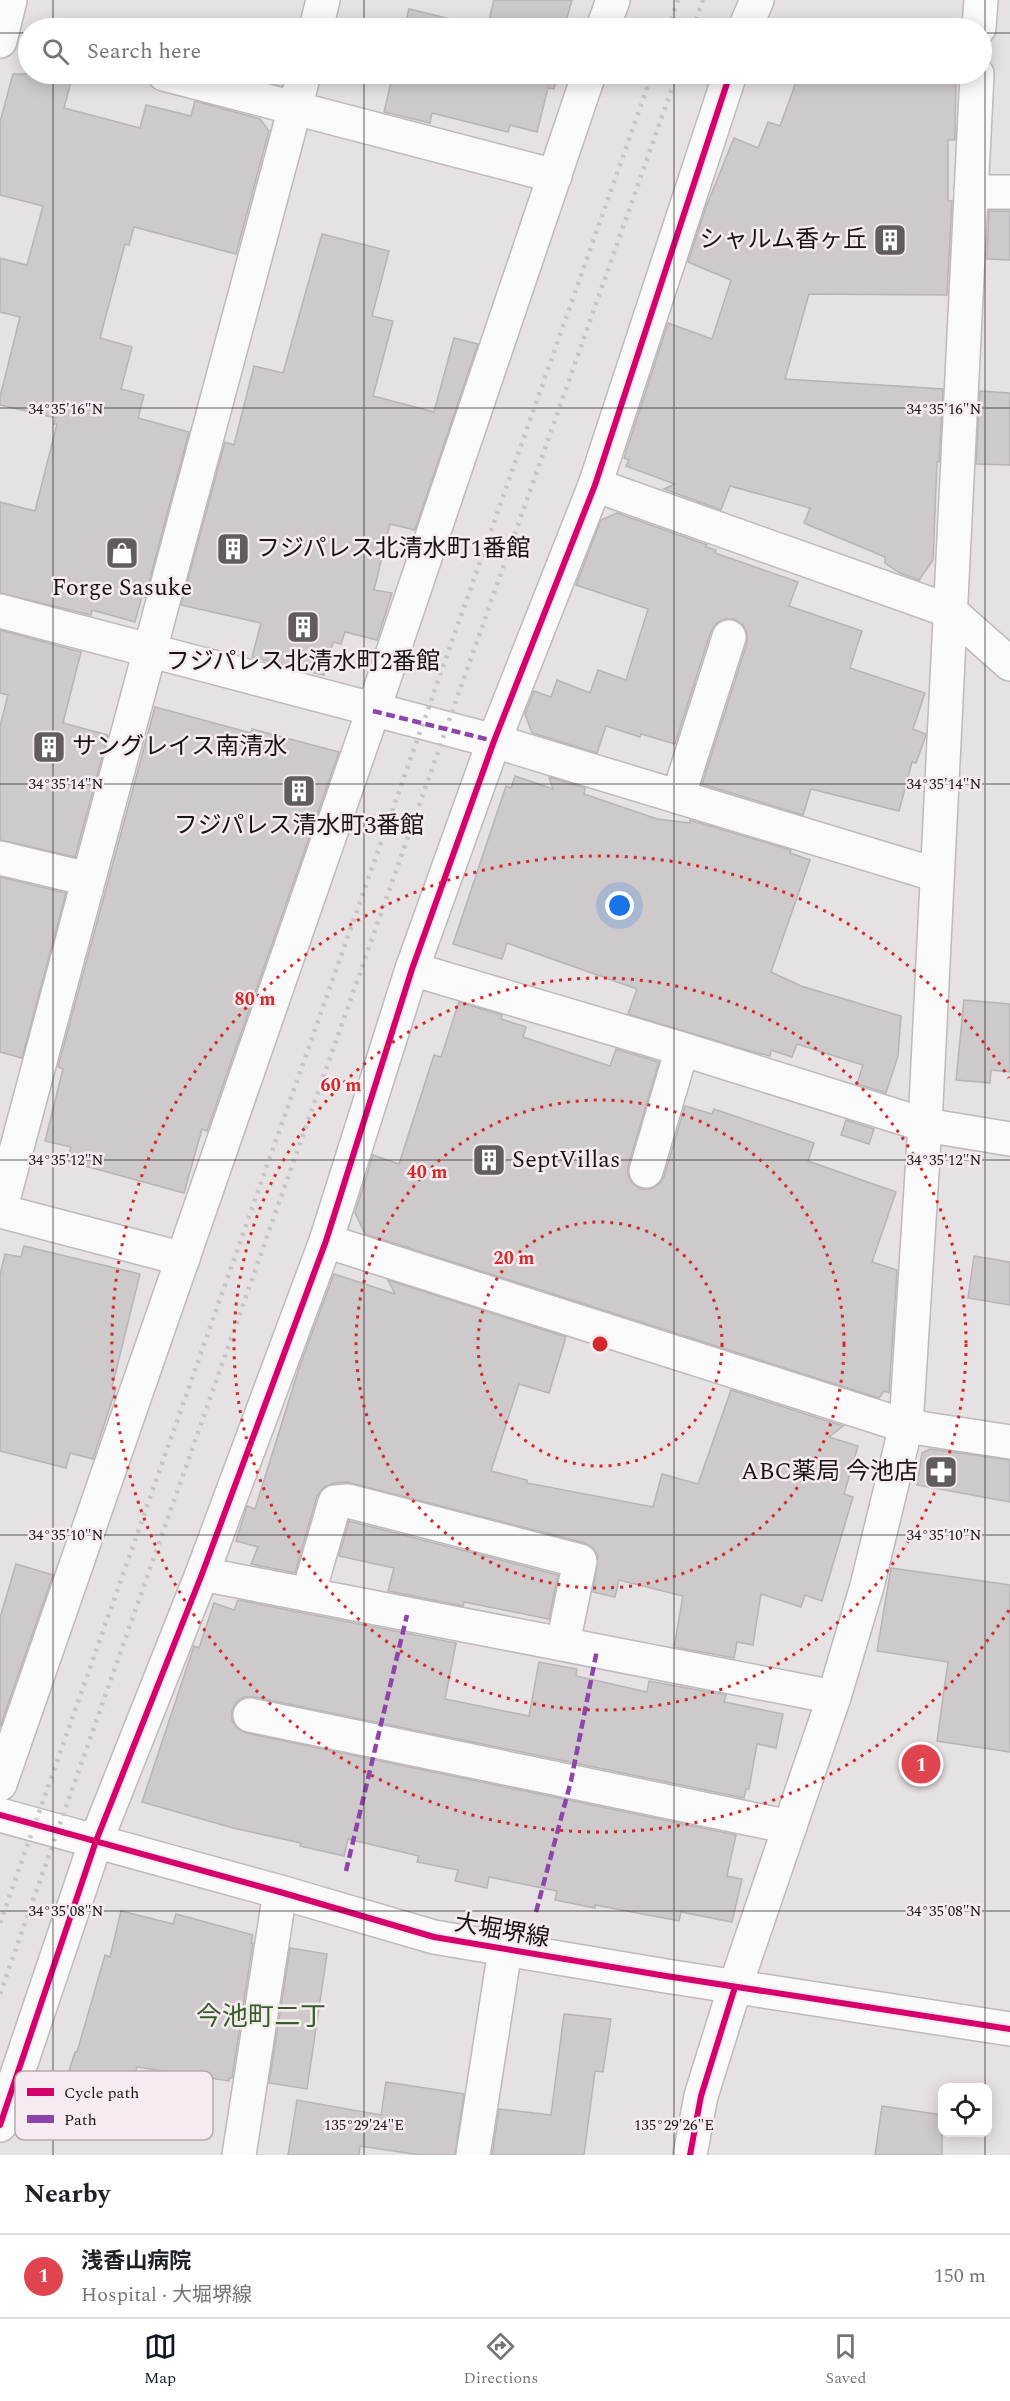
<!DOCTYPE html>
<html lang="en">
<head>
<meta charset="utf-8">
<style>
  :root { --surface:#fff; --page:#f6f6f6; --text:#202124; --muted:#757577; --line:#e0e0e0; --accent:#111827 }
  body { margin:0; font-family:Spectral,"Noto Sans JP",serif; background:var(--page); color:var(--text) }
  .controls { position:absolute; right:18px; bottom:18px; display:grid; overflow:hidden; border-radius:12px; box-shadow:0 3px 15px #0003 }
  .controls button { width:54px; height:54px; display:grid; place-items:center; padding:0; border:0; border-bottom:2px solid var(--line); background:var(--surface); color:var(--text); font:30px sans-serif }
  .you { position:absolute; left:620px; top:906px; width:21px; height:21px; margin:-15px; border:4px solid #fff; border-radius:50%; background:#1a73e8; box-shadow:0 0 0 9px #1a73e833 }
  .badge { display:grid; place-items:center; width:39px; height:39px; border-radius:50%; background:var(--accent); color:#fff; font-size:20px; font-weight:700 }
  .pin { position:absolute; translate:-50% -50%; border:3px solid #fff; box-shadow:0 2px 6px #0006 }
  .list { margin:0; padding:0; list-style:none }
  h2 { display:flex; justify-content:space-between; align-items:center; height:78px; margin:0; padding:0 24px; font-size:26px }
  h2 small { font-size:20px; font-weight:400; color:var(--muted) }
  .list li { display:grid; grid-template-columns:39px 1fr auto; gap:18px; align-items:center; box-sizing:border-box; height:84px; padding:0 24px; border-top:2px solid var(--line) }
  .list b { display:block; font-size:22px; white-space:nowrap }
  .list p { margin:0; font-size:20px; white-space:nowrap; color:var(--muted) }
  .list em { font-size:20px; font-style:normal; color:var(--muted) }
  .icon { flex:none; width:33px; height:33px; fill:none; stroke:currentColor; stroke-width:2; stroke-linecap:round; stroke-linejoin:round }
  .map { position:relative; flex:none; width:1010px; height:2155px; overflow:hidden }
  .search { position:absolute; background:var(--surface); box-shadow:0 3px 15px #0003; left:18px; right:18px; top:18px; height:66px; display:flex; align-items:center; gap:15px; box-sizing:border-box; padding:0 21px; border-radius:33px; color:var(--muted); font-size:22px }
  .sheet { height:162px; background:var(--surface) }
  nav { display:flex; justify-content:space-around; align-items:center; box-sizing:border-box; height:84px; border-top:2px solid var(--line); background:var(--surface); font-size:16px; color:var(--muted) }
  nav a { display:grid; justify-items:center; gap:3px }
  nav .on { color:var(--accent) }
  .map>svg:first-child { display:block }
</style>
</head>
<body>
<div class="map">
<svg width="1010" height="2155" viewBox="0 0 1010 2155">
  <rect width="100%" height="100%" fill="#e6e1e3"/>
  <g fill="#cecacc" stroke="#b8b3b5" stroke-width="1.5">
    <path d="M494,0h78l-8,28h-160l5,-19 78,19z"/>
    <path d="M13,74h60l-9,34 76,20 6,-23 45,11 4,-15 65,18 9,12 -33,123 -102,-27 -5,18 -4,-1 -25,94 32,9 -11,42 23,6 -6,23 51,14 -44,165 -3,-1 -7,26 -43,-12 -1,5 -91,-22v-91l35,9 22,-87h-3l2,-6 -56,-13v-8l20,-80 -20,-5v-54l27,7 16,-59 -43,-11v-73z"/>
    <path d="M393,74h165l-4,15 -6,-1 -11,44 -27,-7 -2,7 -76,-19 -2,10 -46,-11z"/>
    <path d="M799,74h157l-1,66h-7v61h4l-5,94 -138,-1 -24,85 158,10 -4,73h-2l-4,98 -14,20 -19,-7 -15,-10v-6l-81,-34 6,-15 -80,-22 -9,24 -57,-21 11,-5 -49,-18 3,-6 -5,-2 44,-135 44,16 19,-59 -43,-18 18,-55 28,-69 24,10 10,-26 12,4z"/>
    <path d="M989,211h21v49l-23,-1z"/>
    <path d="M322,234l67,17 -17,65 21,5 -20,75 61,16 20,-74 24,6 -63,186 -25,-6 -16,66 18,3 -15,47 -32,-8 -4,12 -8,-2 -9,33 -72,-18 9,-34 -80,-18 44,-163 9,3 20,-79 29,7z"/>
    <path d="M980,391l30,2v72l-34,-1z"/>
    <path d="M617,513l90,32 -1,2 10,3 -1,3 83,29 -9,24 73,25 -12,37 75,25 -12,36 13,5 -1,4 -9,25 -4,-1 -13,49 -88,-22 -8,26 -101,-31 45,-141v-9l-4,-9 -9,-6h-8l-9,4 -6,8 -36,113 -34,-10 -1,3 -34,-11 -9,27 -65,-20 -7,-19 9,-23 17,6 6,-17 33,13 8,-23 28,10 22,-71 -72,-24 25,-65z"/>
    <path d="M0,630l81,22 -18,71 45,12 -33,122 -75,-17v-114l8,-31 -8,-2z"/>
    <path d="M155,707l96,26 1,-4 87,23 -132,379 -5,-2 -18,64 -117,-32 4,-14 -26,-6 18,-72 -5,-2z"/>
    <path d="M515,776l38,13 -4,-12 36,11 -1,6 73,25 33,4v-3l101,30 -1,3 20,7 -39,112 30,14 100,30 -3,40 -12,37 -29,-9 6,-19 -66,-21 -5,13 -21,-7 -1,6 -20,-5 -122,-37 9,-25 -130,-46 -5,16 -49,-15 53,-158 5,2z"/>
    <path d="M0,877l66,16 -44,165 -22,-6z"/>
    <path d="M964,1000l46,4v68l-19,-2 -1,13 -34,-3z"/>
    <path d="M459,1002l43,13 -1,4 25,8 -3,10 87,29 6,-17 43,13 -31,104v9l4,8 8,6h11l8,-5 5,-7 21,-71 27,8 2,-5 100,34 -6,18 88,31 -24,70 25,8 -8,123 -5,-2 -5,7 -514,-164 -10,-21 18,-58 26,9 35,-109 7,2z"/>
    <path d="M846,1120l28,9 -5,15 -28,-9z"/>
    <path d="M24,1246l116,28 -28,113 4,1 -23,71 -23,-6 -4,15 -66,-17v-176l5,-21 16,3z"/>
    <path d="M974,1256l36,6v43l-42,-7z"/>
    <path d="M334,1274l61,20 -7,-14 178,57 -17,56 -30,-9 -28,87 36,9v3l126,24 9,-33 36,10 33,-94 112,36 -14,11 29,9 -14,48 9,3 -31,104 -17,-6 -4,12 -40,-13 -8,51 -16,-3 -3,16 -60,-11 9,-51 -64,-16 -4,17 -22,-5 5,-36 -5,-8 -8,-5 -238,-61 -13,1 -10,4 -7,9 -22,77 -44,-9 7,-17 -22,-6 11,-35 8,3 45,-144z"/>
    <path d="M930,1449l80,11v42l-93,-17 5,-32z"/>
    <path d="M349,1521l209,54 -9,44 -85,-17 -1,4 -75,-15 6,-23 -55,-12z"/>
    <path d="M16,1564l37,11 -53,152v-109z"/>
    <path d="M891,1568l119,17v167l-73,-11 11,-79 -71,-11z"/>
    <path d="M238,1600l218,43 -11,56 84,17 10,-54 38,7 -1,7 71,16 2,-11 77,14 -2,7 59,12 -7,34 -19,-4 -8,45h-3l-2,9 -490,-101h-10l-8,5 -4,9v10l6,8 8,4 490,102 -9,41 15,3 -10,43 -51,-10 -2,9 -84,-16v3l-40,-8 2,-9 -68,-14 -2,11 -32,-7 3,-11 -41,-8 2,-6 -71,-17 -4,17 -44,-10 1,-3 -68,-15 -91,-26 52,-156 5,2 15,-45 20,7z"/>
    <path d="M121,1911l52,13 3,-10 77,21 -2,8h2l-21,135h-3v3l-92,-14 -19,55 -59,-20 16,-50h2l28,-97 5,2z"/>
    <path d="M290,1948l37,6 -20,135 -38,-6z"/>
    <path d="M564,2014l47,5 -8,53 -8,-1 -11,84h-92l7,-46 52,6z"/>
    <path d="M386,2082l78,12 -9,61h-35l-60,-9 -1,9h-71l9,-55 84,15z"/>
    <path d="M882,2106l60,9v40h-67z"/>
  </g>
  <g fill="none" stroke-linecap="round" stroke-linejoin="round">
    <defs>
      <g id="minor">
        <path d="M316,28l7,-28"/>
        <path d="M603,28l10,-28"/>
        <path d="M745,28l12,-28"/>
        <path d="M979,28l2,-28"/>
        <path d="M0,41l10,-41"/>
        <path d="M164,74l391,102"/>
        <path d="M971,192h39"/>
        <path d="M595,485l355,126 60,53"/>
        <path d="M0,611l494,130 443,134"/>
        <path d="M678,797l51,-160"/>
        <path d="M0,858l88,21"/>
        <path d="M412,969l270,80 243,76 85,14"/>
        <path d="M646,1171l36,-122"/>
        <path d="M0,1211l304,-1137"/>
        <path d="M0,1211l183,48"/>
        <path d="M326,1241l580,185 104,16"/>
        <path d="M202,1574l632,123"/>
        <path d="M308,1595l27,-93 13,-1 232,60 -17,82"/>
        <path d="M250,1715l540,112"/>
        <path d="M0,1784l373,-1073 216,-637"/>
        <path d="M0,2125l96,-284 106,-267 124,-333 86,-272 82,-228 101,-256 135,-411"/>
        <path d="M239,2155l41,-263"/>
        <path d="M473,2155l32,-205"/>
        <path d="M690,2155l11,-59 34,-109 99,-290 33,-111 39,-160 19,-301 52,-1051"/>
      </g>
      <path id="major" d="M0,1815l280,77 154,45 232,39 344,53"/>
    </defs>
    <use href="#minor" stroke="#beb9bb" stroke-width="36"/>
    <use href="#major" stroke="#beb9bb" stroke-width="36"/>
    <use href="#minor" stroke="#fbfafb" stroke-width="33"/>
    <use href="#major" stroke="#fbfafb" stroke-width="33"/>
    <g stroke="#c6c4c4" stroke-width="4.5" stroke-dasharray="3 6" stroke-linecap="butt">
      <path d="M668,28l10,-28"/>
      <path d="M693,28l10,-28"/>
      <path d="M0,1923l652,-1849"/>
      <path d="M0,1994l677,-1920"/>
    </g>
    <g stroke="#8e44ad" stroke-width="4.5" stroke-dasharray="9 4.5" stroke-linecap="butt">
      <path d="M373,711l121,30"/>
      <path d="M346,1871l61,-256"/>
      <path d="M536,1912l35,-131 26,-131"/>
    </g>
    <defs>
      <g id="cycleway">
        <path d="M0,1815l280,77 154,45 232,39 344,53"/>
        <path d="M0,2125l96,-284 106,-267 124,-333 86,-272 82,-228 101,-256 135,-411"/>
        <path d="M690,2155l11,-59 34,-109"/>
      </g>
    </defs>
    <use href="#cycleway" stroke="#f6ebf0" stroke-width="10"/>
    <use href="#cycleway" stroke="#d6006c" stroke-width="6"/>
  </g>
  <path fill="none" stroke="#191516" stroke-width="1.5" stroke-opacity="0.45" d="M53,0v28M364,0v28M674,0v28M985,0v2088M0,33h28M982,33h28M53,74v2081M364,74v2081M674,74v2081M0,408h1010M0,784h1010M0,1160h1010M0,1535h1010M0,1911h1010M985,2132v23"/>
  <g fill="none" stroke="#d62828" stroke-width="3" stroke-dasharray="3 6">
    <circle cx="600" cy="1344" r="122"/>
    <circle cx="600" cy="1344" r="244"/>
    <circle cx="600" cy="1344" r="366"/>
    <path d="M1009 1610A488 488 0 1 1 1009 1078"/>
  </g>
  <defs>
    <symbol id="building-square" viewBox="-11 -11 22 22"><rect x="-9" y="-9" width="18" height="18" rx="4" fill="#615c5e" stroke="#f6ebf0"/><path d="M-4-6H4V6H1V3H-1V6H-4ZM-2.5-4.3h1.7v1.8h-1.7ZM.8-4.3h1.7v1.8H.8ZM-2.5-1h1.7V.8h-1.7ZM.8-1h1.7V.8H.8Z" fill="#fff"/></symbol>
    <symbol id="shop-square" viewBox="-11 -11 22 22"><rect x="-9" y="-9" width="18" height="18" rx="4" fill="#615c5e" stroke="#f6ebf0"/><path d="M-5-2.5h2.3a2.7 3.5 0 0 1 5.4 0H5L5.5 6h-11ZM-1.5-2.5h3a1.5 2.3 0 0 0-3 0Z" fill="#fff"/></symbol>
    <symbol id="pharmacy-square" viewBox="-11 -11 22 22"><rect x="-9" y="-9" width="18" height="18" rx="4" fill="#615c5e" stroke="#f6ebf0"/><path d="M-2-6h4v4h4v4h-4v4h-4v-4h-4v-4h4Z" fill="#fff"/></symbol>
  </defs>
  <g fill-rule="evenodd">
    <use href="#building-square" x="871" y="221" width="38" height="38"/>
    <use href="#building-square" x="214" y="530" width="38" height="38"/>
    <use href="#shop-square" x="103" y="534" width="38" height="38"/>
    <use href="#building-square" x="284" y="608" width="38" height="38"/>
    <use href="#building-square" x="30" y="728" width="38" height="38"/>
    <use href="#building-square" x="280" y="772" width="38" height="38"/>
    <use href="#building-square" x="470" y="1141" width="38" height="38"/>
    <use href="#pharmacy-square" x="922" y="1453" width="38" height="38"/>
  </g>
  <g text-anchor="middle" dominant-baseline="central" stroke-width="5" stroke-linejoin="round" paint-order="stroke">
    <g font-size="24" fill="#191516" stroke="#f6ebf0" text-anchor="start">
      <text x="867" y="240" text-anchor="end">シャルム香ヶ丘</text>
      <text x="256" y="549">フジパレス北清水町1番館</text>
      <text x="122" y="588" text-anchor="middle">Forge Sasuke</text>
      <text x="303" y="662" text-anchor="middle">フジパレス北清水町2番館</text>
      <text x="72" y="747">サングレイス南清水</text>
      <text x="299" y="826" text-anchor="middle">フジパレス清水町3番館</text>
      <text x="512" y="1160">SeptVillas</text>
      <text x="918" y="1472" text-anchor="end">ABC薬局 今池店</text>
    </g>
    <g font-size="24" fill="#191516" stroke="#f6ebf0">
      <text transform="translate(502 1931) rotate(10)">大堀堺線</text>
    </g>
    <g font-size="26" fill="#345f24" stroke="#f6ebf0">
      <text x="261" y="2017">今池町二丁</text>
    </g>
  </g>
  <rect x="15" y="2071" width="198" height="69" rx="9" fill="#f6ebf0" stroke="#b4abaf" stroke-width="1.5"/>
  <rect x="27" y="2088" width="27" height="8" fill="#d6006c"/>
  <rect x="27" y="2115" width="27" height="8" fill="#8e44ad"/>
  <g font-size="16" fill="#191516">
    <text x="64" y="2098">Cycle path</text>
    <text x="64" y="2125">Path</text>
  </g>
  <g font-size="15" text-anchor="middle" fill="#191516" stroke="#f6ebf0" stroke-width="5" stroke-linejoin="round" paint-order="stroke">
    <text x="66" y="414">34°35'16"N</text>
    <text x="944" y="414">34°35'16"N</text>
    <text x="66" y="789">34°35'14"N</text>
    <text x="944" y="789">34°35'14"N</text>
    <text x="66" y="1165">34°35'12"N</text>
    <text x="944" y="1165">34°35'12"N</text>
    <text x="66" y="1540">34°35'10"N</text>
    <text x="944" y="1540">34°35'10"N</text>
    <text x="66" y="1916">34°35'08"N</text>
    <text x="944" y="1916">34°35'08"N</text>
    <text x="364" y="2130">135°29'24"E</text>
    <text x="674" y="2130">135°29'26"E</text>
  </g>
  <circle cx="600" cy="1344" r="9" fill="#d62828" stroke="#f6ebf0" stroke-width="3"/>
  <g font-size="18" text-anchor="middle" font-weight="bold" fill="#d62828" stroke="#f6ebf0" stroke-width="5" stroke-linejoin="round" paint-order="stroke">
    <text x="255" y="1005">80 m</text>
    <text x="341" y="1091">60 m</text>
    <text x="427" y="1178">40 m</text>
    <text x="514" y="1264">20 m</text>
  </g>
</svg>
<div class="controls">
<button><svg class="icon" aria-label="locate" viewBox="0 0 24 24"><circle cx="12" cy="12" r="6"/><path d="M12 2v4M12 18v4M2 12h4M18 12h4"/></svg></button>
</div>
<div class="you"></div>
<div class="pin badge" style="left:921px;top:1764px;background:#e0444e">1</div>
<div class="search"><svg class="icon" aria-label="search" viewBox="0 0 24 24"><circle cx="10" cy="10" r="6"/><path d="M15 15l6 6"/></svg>Search here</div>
</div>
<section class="sheet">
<h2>Nearby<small></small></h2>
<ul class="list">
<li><span class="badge" style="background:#e0444e">1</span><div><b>浅香山病院</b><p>Hospital · 大堀堺線</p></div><em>150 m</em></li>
</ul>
</section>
<nav>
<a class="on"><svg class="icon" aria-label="map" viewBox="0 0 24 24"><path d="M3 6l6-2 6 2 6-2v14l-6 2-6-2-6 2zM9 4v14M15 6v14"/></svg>Map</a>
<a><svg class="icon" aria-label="directions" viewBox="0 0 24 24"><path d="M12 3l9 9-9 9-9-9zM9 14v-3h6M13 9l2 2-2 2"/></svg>Directions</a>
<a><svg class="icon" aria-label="saved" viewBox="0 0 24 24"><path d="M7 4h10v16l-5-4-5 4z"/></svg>Saved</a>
</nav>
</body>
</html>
